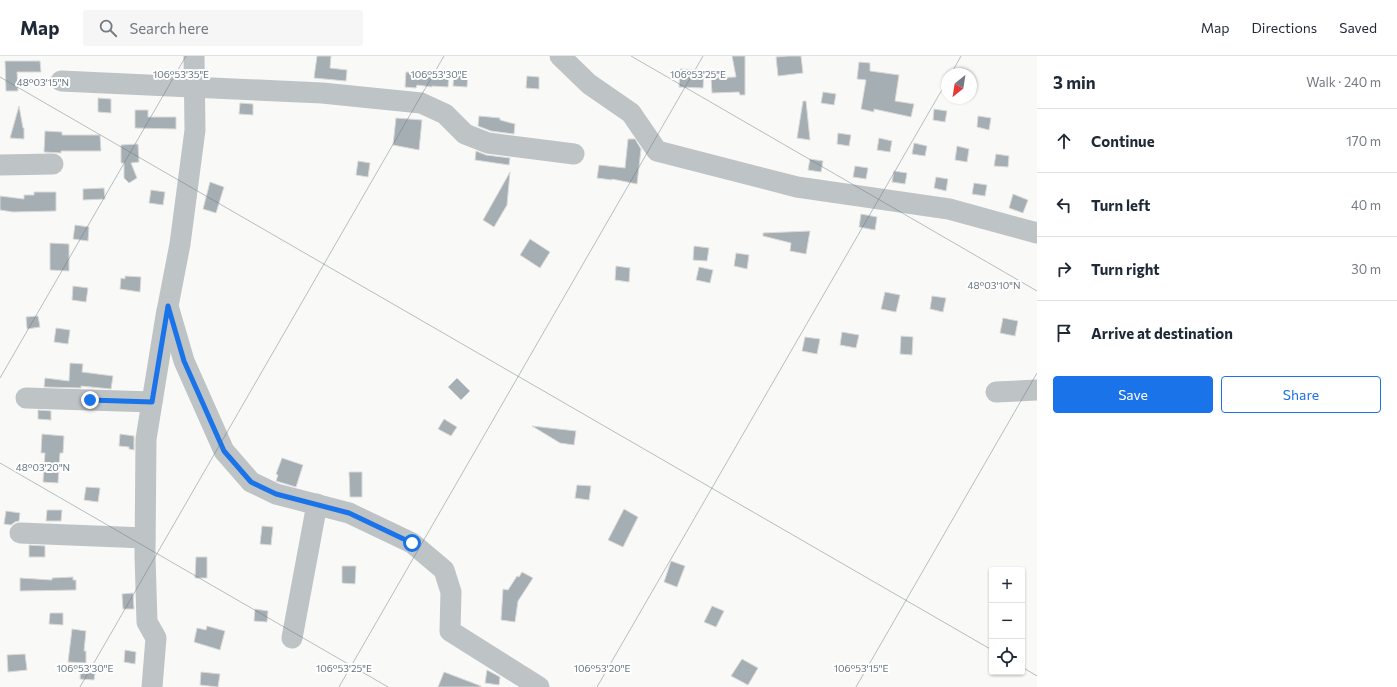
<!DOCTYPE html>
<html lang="en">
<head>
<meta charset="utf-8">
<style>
  :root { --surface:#fff; --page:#f6f6f7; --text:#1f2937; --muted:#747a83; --line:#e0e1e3; --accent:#1a73e8 }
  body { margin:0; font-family:Commissioner,sans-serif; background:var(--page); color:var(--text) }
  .controls { position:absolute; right:12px; bottom:12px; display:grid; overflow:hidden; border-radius:4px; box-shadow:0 1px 3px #0004 }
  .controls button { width:36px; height:36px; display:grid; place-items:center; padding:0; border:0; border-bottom:1px solid var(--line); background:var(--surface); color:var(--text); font:20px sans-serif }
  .compass { position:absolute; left:941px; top:12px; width:36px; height:36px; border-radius:50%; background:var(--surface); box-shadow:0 1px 3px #0004; rotate:210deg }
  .stop { position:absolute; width:12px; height:12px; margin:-9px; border:3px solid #1a73e8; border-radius:50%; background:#fff }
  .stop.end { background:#1a73e8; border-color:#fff; box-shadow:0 1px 4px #0008 }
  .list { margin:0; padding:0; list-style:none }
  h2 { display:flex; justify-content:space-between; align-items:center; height:52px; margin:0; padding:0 16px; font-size:17px }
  h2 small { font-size:13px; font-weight:400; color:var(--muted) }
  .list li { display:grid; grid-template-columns:26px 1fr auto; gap:12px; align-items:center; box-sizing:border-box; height:64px; padding:0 16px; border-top:1px solid var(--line) }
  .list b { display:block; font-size:15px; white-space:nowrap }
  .list em { font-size:13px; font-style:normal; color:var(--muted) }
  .actions { display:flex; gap:8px; padding:12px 16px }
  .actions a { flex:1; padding:9px 0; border:1px solid var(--accent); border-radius:4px; text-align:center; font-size:14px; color:var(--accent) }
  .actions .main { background:var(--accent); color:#fff }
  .icon { flex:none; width:22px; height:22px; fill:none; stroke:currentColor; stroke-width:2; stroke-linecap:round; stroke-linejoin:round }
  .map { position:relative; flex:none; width:1037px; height:631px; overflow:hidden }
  header { display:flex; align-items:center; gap:24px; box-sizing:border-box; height:56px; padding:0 20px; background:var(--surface); border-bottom:1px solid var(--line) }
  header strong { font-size:19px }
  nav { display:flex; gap:22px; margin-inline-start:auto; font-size:14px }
  .search { width:280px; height:36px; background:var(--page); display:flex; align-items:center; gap:10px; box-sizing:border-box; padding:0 14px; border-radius:4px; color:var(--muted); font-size:15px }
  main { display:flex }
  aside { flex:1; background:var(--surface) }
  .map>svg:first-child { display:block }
</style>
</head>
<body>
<header>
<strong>Map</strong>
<div class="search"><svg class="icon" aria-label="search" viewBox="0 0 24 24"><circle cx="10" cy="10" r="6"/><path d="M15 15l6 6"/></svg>Search here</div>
<nav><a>Map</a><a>Directions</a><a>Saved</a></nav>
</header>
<main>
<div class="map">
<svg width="1037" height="631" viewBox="0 0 1037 631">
  <rect width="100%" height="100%" fill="#f9f9f7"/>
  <g fill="#a5aeb3" stroke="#dbdad9">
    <path d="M317,0h14l-1,12 17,2 -1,11 -32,-3z"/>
    <path d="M732,0h13v39h-5l-1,-3 -27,1 -1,-15 25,-1z"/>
    <path d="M788,0h13l2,17 -25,3 -2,-19z"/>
    <path d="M5,5h35l1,11h-24l1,19h-12z"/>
    <path d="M859,6l11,1v8l29,4 -4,26 19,3 -3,13 -37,-8v3l-13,-3 5,-29 -9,-1z"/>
    <path d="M680,13l24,1 -1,18 -24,-1z"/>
    <path d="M406,16l43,3 -1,12 -16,-1v1l-15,-2 -1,3 -11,-1z"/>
    <path d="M454,16l14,2 -1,13 -14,-1z"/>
    <path d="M527,20l12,1v12l-13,-1z"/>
    <path d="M823,36l13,2 -2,11 -13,-2z"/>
    <path d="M98,42l13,1v14l-13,-1z"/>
    <path d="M803,45h3l4,39 -13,-2z"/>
    <path d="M240,47l13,1v11l-14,-1z"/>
    <path d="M19,50l4,22h1v11l-14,-1z"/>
    <path d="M934,53l13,2 -2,11 -12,-2z"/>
    <path d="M135,54h13v7h28v12l-41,-1z"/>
    <path d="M479,60l21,2v2l15,4 -1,10 -23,-3 -13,-5z"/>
    <path d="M978,60l13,2 -2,12 -12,-3z"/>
    <path d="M396,62l26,2 -3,30 -26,-5z"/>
    <path d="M45,75l17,1v3h38l1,16h-40v2l-17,-1z"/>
    <path d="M838,77l13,2 -2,11 -12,-2z"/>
    <path d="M879,82l13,3 -2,11 -13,-2z"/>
    <path d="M628,83h7l6,10 -4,35 -25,-5v1l-15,-2 2,-13 26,3z"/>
    <path d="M914,87l13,3 -2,10 -13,-2z"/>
    <path d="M138,88l1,18 -8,1 6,15 -8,5 -5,-5v-15h-3v-18z"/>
    <path d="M957,90l12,3 -2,13 -12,-2z"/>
    <path d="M476,95l10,4 24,3 -1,7 -34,-5z"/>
    <path d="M996,98l13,2 -1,11 -14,-1z"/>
    <path d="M810,103l13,2 -2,11 -13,-2z"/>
    <path d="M358,105l12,2 -2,14 -12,-2z"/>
    <path d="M855,110l13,2 -2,11 -13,-2z"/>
    <path d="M894,115l13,2 -2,11 -13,-2z"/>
    <path d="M510,116l-3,33 -13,22 -11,-7z"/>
    <path d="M936,121l12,2 -2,12 -12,-3z"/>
    <path d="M210,126l14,5 -8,26 -13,-4z"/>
    <path d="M974,127l13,2 -2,11 -13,-2z"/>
    <path d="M104,132l1,11 -22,1v-11z"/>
    <path d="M151,134l14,2 -2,13 -14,-2z"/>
    <path d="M34,136h22v19l-43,1 -13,-2v-14l24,3v-4h10z"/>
    <path d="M1013,138l15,6 -5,13 -14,-5z"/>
    <path d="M861,158l16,3 -2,13 -16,-3z"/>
    <path d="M75,169l14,2 -1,14 -15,-2z"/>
    <path d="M810,175l-4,23 -16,-3 1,-8 -28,-7v-3z"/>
    <path d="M530,183l20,13 -10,16 -20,-13z"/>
    <path d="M50,187l19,1v27l-19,-1z"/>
    <path d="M694,190l15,2 -2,13 -14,-1z"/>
    <path d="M736,197l13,2 -2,14 -13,-3z"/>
    <path d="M616,210l14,2 -1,14 -14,-2z"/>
    <path d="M699,211l14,3 -3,13 -14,-3z"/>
    <path d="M125,220l16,1 -1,15 -20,-3 1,-11 4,1z"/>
    <path d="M73,230l15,2 -2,14 -14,-2z"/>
    <path d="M885,236l15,3 -4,17 -15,-3z"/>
    <path d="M932,240l14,2 -3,14 -13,-3z"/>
    <path d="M38,260l2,11 -13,2 -1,-12z"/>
    <path d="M1003,262l15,3 -3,15 -15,-3z"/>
    <path d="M56,272l14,2 -2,14 -14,-2z"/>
    <path d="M842,276l17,3 -3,13 -16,-3z"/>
    <path d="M901,280l12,1 -1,18 -12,-1z"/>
    <path d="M805,281l15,2 -3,15 -15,-3z"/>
    <path d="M70,307l13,1 -1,8 31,4 -2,13 -30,-3v2l-37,-1 1,-9 24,3z"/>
    <path d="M457,322l13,13 -9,9 -13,-13z"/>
    <path d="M38,354l13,1v9l-13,-1z"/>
    <path d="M444,363l13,8 -6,9 -13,-7z"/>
    <path d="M532,370l44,5 -2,14 -14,-2z"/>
    <path d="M42,378l22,2 -1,17h-3l-2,30 -15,-1 2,-29h-4z"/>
    <path d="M120,378l14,2v14l-5,-1v-2l-10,-1z"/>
    <path d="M282,402l21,7 -7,22 -20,-6 2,-6 -2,-1z"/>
    <path d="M349,416h13v25h-12z"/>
    <path d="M577,429l14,1 -2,14 -14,-2z"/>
    <path d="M86,431l14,1 -2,14 -14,-2z"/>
    <path d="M624,453l14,8 -15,30 -15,-7z"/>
    <path d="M47,454h15l-1,11h-15z"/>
    <path d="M6,455l14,2 -1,8 -4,1 -4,3 -7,-1z"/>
    <path d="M262,470l11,1 -2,18 -11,-1z"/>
    <path d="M29,489l16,1v11h-16z"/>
    <path d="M196,501h11v21h-12z"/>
    <path d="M671,505l14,5 -8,21 -13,-5z"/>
    <path d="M342,510h14l-1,18 -13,-1z"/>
    <path d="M522,516l11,6 -15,23 -3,21 -14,-2 2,-31 5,1 9,-14 2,1z"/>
    <path d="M73,521v3h3v10l-56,1v-13l32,2v-2z"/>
    <path d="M133,537l1,16h-11l-1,-15z"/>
    <path d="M712,550l12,5 -8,16 -12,-5z"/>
    <path d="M255,553l13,2 -1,11 -13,-1z"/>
    <path d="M50,557h13v12l-14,-1z"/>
    <path d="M207,570l18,5 -5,19 -26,-8 3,-14 9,2z"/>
    <path d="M72,573l14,2 -2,20h2v12l-18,-1z"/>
    <path d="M125,594l11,2 -1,12 -11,-2z"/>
    <path d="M25,598l2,16 -19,2 -1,-17z"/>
    <path d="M742,603l16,9 -10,17 -17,-9z"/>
    <path d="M81,609l15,2 -2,13 -14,-1z"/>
    <path d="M487,614l13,7 -1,8 -14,-2z"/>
    <path d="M201,616l19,2 -2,13 -18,-2z"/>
    <path d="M444,616l37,14v1h-43z"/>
  </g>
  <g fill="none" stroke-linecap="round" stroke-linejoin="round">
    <g stroke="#bec3c6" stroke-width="21">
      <path d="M194,0l1,74 -15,114 -12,62 16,55 40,90 27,31 25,12 73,19 63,30 32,27 7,22 -1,39 89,56"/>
      <path d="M560,0l29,28 42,29 26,38 140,36 152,22 88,24"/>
      <path d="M61,25l261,12 99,10 24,11 20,20 23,9 86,11"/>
      <path d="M0,109l53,-1"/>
      <path d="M996,336l41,-2"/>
      <path d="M26,342l126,4"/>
      <path d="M20,477l125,5"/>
      <path d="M292,582l25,-134"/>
      <path d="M152,631l4,-49 -9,-16 -2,-66 1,-117 21,-129"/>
    </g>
  </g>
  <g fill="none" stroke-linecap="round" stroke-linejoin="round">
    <path stroke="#1a73e8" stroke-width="5" d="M90,344l62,2 16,-96 16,55 40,90 27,31 25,12 73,19 63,30"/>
  </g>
  <path fill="none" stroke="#66767f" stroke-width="1" stroke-opacity="0.45" d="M631,0l406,235M951,18l10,-18M0,21l992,573M0,322l186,-322M0,407l388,224M1022,611l15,9M80,631l364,-631M339,631l364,-631M597,631l350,-606M856,631l181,-314"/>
  <g font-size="10" text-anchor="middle" fill="#66767f" stroke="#fff" stroke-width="4" stroke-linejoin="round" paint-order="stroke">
    <text x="181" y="22">106°53'35"E</text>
    <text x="439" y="22">106°53'30"E</text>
    <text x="698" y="22">106°53'25"E</text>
    <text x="43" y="30">48°03'15"N</text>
    <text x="994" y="233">48°03'10"N</text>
    <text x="43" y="415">48°03'20"N</text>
    <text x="85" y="616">106°53'30"E</text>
    <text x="344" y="616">106°53'25"E</text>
    <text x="602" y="616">106°53'20"E</text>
    <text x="861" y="616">106°53'15"E</text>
  </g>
</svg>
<div class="controls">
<button>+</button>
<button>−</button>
<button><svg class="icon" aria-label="locate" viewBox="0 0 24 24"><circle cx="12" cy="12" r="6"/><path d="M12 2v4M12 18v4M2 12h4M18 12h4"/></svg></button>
</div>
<svg class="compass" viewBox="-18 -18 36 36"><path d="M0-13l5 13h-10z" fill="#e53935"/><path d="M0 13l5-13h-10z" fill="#747a83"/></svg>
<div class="stop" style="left:412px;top:487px"></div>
<div class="stop end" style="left:90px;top:344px"></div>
</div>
<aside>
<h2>3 min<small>Walk · 240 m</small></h2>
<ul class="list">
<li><svg class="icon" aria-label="ahead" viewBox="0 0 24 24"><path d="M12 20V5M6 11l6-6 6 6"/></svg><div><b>Continue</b></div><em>170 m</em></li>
<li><svg class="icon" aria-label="left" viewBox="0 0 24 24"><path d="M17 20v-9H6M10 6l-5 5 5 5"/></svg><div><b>Turn left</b></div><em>40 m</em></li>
<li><svg class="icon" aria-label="right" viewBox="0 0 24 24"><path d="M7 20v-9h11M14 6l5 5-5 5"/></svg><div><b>Turn right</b></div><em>30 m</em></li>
<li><svg class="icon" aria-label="arrive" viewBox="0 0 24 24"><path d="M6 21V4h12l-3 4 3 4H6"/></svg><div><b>Arrive at destination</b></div></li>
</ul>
<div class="actions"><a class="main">Save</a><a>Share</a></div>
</aside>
</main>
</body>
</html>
